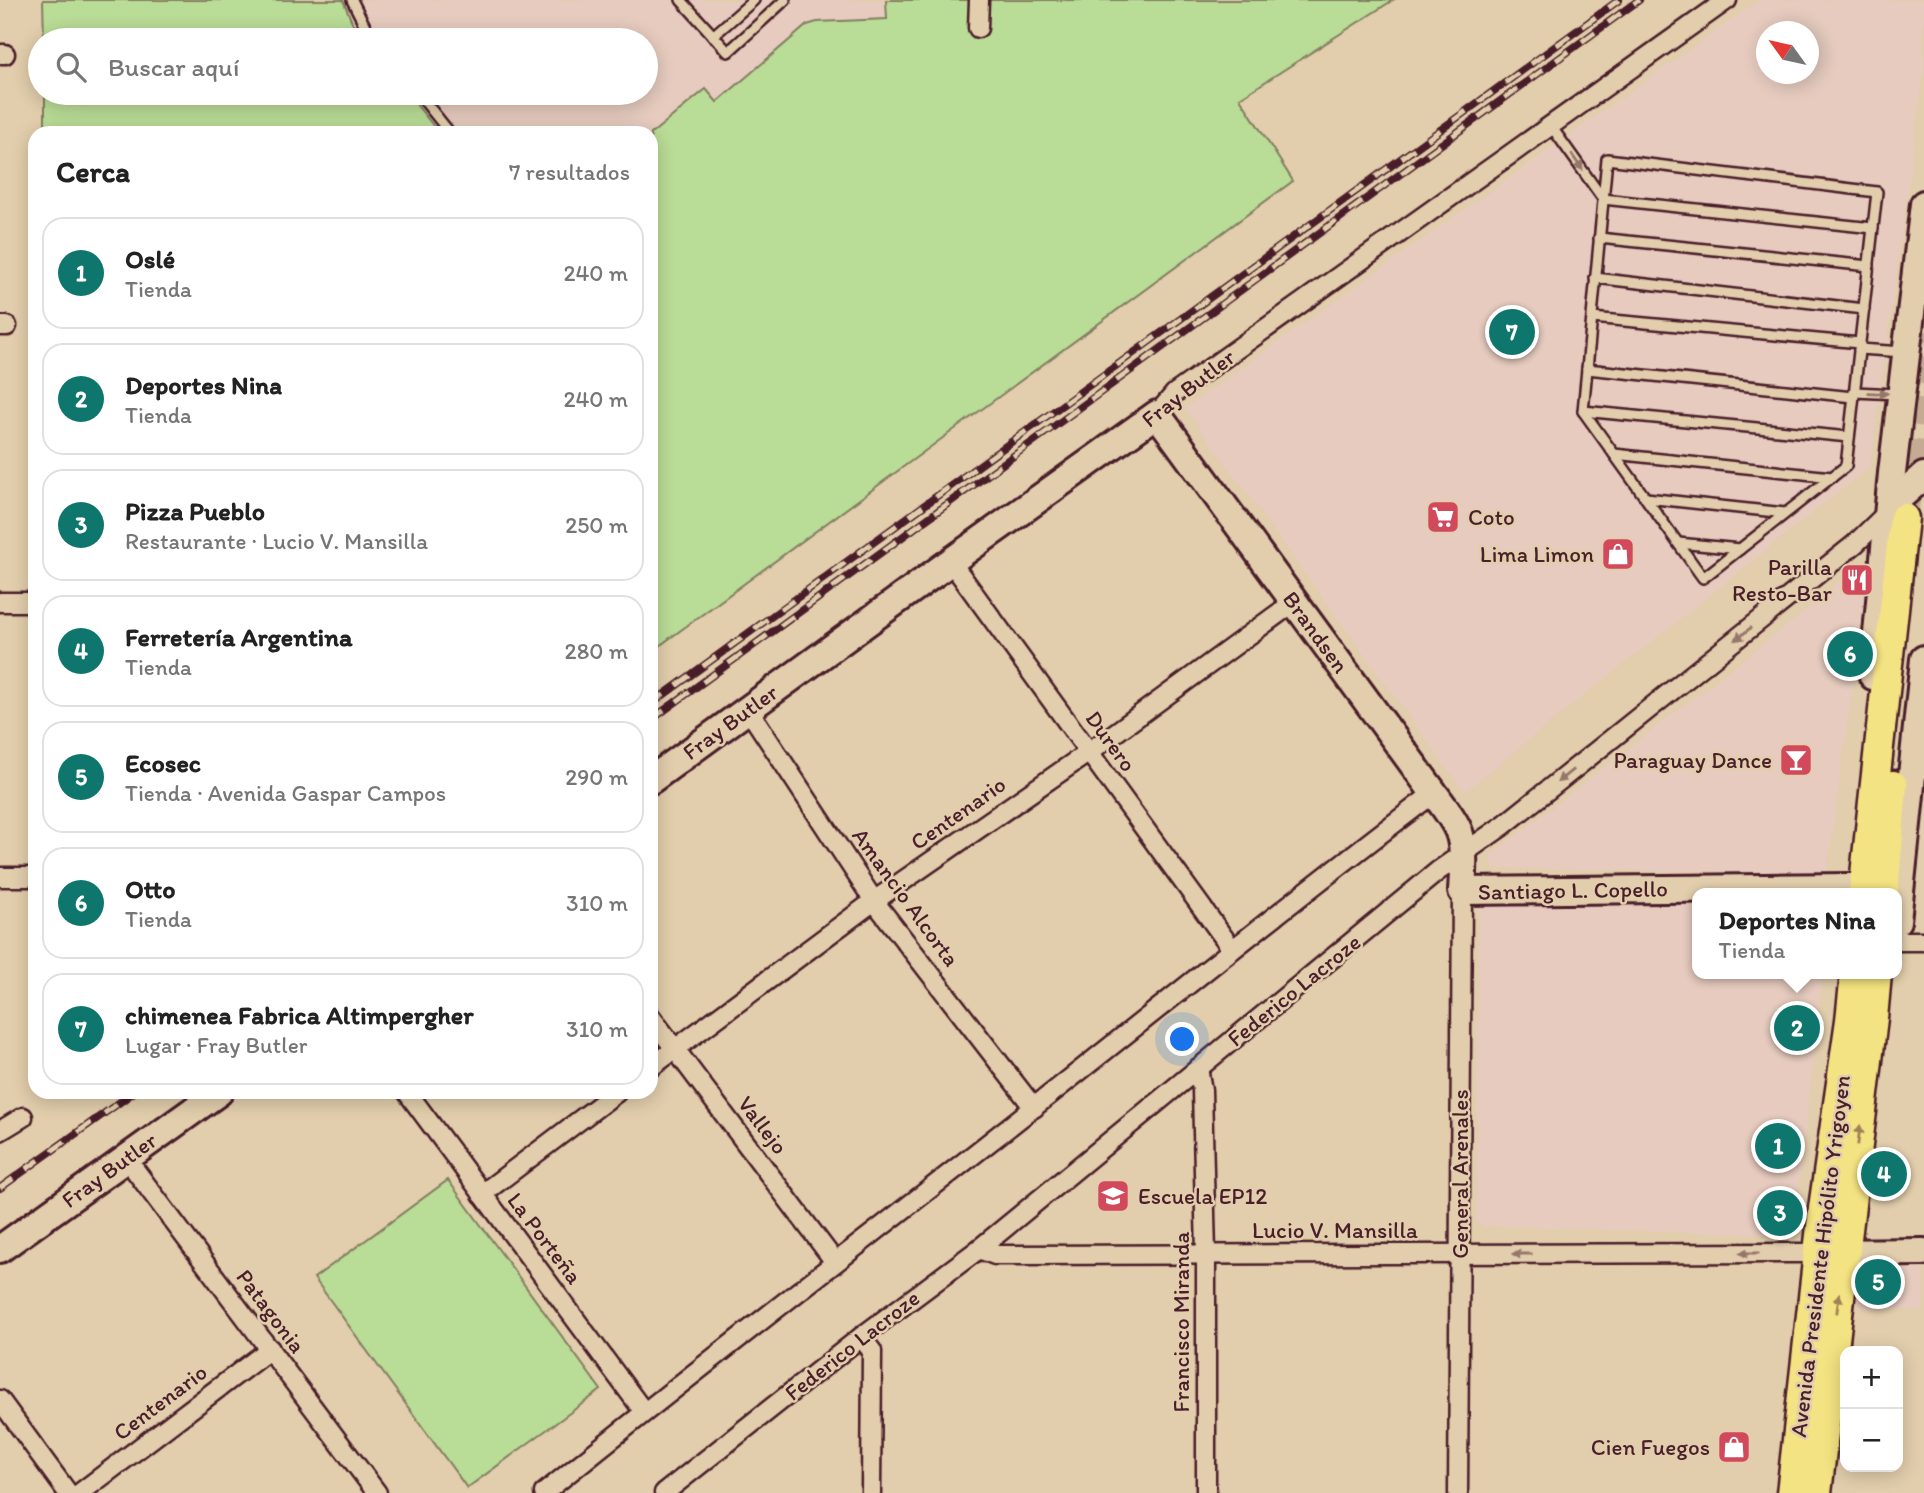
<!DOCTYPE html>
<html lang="es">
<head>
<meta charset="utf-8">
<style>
  :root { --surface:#fff; --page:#f6f6f6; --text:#222; --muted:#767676; --line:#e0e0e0; --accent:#0f766e }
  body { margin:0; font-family:Itim,sans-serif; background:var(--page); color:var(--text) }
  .controls { position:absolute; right:21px; bottom:21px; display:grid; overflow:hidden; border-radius:14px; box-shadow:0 4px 18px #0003 }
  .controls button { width:63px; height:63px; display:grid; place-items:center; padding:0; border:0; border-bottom:2px solid var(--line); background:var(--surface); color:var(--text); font:35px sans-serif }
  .compass { position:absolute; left:1756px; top:21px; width:63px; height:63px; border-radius:50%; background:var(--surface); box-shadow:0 4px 18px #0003; rotate:303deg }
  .you { position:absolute; left:1183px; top:1040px; width:24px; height:24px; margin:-18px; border:5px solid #fff; border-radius:50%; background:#1a73e8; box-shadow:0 0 0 10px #1a73e833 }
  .badge { display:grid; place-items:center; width:46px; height:46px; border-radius:50%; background:var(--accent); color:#fff; font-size:23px; font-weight:700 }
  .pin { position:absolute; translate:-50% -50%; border:4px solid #fff; box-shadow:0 2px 7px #0006 }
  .popup { position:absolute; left:1692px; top:888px; width:210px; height:91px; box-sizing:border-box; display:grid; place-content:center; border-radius:14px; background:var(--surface); filter:drop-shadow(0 2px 5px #0005); font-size:23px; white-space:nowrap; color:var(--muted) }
  .popup b { font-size:26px; color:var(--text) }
  .popup::after { content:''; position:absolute; left:50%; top:100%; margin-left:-14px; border:14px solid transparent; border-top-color:var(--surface) }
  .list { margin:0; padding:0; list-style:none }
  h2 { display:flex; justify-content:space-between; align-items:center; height:91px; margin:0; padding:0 28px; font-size:30px }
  h2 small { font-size:23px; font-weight:400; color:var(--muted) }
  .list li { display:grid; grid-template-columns:46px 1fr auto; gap:21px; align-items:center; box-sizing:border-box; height:112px; margin:0 14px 14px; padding:0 14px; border:2px solid var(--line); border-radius:21px }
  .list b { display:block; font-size:26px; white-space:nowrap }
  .list p { margin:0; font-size:23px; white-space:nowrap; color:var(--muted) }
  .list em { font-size:23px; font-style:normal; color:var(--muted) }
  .icon { flex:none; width:38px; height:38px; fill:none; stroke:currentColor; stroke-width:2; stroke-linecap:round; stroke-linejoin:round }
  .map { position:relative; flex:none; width:1924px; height:1493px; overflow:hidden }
  .search { position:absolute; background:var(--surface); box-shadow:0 4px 18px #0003; left:28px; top:28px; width:630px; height:77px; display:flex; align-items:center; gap:18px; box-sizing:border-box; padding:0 24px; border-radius:38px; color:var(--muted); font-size:26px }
  .panel { position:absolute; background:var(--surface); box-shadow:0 4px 18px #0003; left:28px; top:126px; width:630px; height:973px; border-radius:21px }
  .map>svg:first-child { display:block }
</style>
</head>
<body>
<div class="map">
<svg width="1924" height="1493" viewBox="0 0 1924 1493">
  <rect width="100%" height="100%" fill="#e2ceac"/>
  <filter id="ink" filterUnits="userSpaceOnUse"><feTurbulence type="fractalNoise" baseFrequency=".0143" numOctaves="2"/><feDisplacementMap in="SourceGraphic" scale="14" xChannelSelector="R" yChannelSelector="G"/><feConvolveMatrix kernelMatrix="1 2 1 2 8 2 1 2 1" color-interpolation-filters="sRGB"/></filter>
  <g filter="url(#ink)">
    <g fill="#e6cbbe" fill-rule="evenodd">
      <path d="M343,0h543l1,19 -70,3 -10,3 -91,77 -10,-13 -55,45v-1h-212l-32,-40h239v-53h-282l-10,-13z"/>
      <path d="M1759,0h165v73l-54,394 -406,325 -279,-384zM1766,32h42v42h-42z"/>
      <path d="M1859,564l10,1 -42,309 -334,-6 -4,-12 310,-240z"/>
      <path d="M1697,900v74h126l-29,257 -5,4 -306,-9 -7,-4 2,-314 8,-7z"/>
      <path d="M1872,1264l52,2v45l-66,-3 4,-34z"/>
    </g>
    <g fill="#b9dc96" stroke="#827e60" stroke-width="2">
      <path d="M43,0h300l11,27 10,13h-320z"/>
      <path d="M886,0h507l-153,98 53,83 -642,471v-518l55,-45 11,13 90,-77 10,-3 70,-3z"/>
      <path d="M45,93h362l32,40h-394z"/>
      <path d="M448,1180l153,210 -134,98 -153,-210z"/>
    </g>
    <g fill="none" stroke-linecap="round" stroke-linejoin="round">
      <path stroke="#c4ab92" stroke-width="28" stroke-dasharray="28 14" stroke-linecap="butt" d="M1905,509l19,-178"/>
      <defs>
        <g id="lane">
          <path d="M352,0l13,26 12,14"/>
          <path d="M681,0l47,52 57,-52"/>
          <path d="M713,36l41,-36"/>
          <path d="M418,93l32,40"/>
          <path d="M1551,126l52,73 270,29"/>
          <path d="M1607,159l270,33 -31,274 -143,112 -120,-167z"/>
          <path d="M1599,238l270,28"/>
          <path d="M1595,278l269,31"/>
          <path d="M1592,318l268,25"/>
          <path d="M1859,349l45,3"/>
          <path d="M1587,369l266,28"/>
          <path d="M1854,392l44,2"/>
          <path d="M1583,411l266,26"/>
          <path d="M1614,454l218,23"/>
          <path d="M1646,498l139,15"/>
          <path d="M1678,543l62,6"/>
        </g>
        <g id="street">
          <path d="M978,28l1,-28"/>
          <path d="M0,54h5"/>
          <path d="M0,326h7"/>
          <path d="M1157,414l18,-21 552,-393"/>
          <path d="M951,562l281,387"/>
          <path d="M0,602h35"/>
          <path d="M748,709l126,192 160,207"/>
          <path d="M0,877h28"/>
          <path d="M1897,941h27"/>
          <path d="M651,1017l184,245"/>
          <path d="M651,1067l223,-166 215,-149 205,-150"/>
          <path d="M1198,1068l4,22 4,164v239"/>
          <path d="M407,1092l237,320"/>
          <path d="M0,1131l23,-14"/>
          <path d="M126,1158l251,335"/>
          <path d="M482,1194l135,-102"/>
          <path d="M979,1249l16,6 822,-2"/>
          <path d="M861,1337l11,14 -1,142"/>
          <path d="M0,1400l68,93"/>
          <path d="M80,1493l190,-144"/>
          <path d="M544,1493c148,-120 298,-235 447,-352 148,-116 293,-235 443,-348"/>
          <path d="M664,1493l197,-156 118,-88 459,-378 66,-46 351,-281 34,-33"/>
          <path d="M1458,1493l4,-602"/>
        </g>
        <g id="secondary">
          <path d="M1889,511l11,-14 24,-21"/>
          <path d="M1873,676l19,-203 32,-269"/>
          <path d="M651,780l288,-210 218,-156 277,379c9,13 22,28 26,42 5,18 3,38 2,56l389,-4"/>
          <path d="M1897,921l27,-262"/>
          <path d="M0,1249l219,-157"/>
          <path d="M1824,1253l100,-1"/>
        </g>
        <g id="primary">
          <path d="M1863,893l41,-375"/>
          <path d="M1884,893l9,-108"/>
          <path d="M1791,1493l32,-285 27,-188 5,-46"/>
          <path d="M1817,1493l56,-475 4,-44"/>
        </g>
      </defs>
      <use href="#lane" stroke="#4a1f2b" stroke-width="14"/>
      <use href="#street" stroke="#4a1f2b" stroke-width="23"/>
      <use href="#secondary" stroke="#4a1f2b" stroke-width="32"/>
      <use href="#primary" stroke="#4a1f2b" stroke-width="33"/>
      <use href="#lane" stroke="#e2ceac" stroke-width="9"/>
      <use href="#street" stroke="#e2ceac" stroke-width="18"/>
      <use href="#secondary" stroke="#e2ceac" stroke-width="26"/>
      <use href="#primary" stroke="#f4e382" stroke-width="28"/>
      <defs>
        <g id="rail">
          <path d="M651,704l968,-704"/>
          <path d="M651,720l988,-720"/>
          <path d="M0,1188l134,-96"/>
        </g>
      </defs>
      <use href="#rail" stroke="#4a1f2b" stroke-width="8"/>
      <use href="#rail" stroke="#e2ceac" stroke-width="5" stroke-dasharray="16" stroke-linecap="butt"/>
    </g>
    <defs><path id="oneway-solid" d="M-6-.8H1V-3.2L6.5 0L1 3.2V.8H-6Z" transform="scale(1.75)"/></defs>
    <g fill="#96766c">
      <use href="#oneway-solid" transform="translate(1577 162) rotate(55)"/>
      <use href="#oneway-solid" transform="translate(1878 393) rotate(2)"/>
      <use href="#oneway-solid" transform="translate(1743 634) rotate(141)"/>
      <use href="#oneway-solid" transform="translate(1565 776) rotate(141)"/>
      <use href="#oneway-solid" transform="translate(1749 1253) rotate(180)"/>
      <use href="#oneway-solid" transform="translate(1522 1254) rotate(180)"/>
    </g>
    <g fill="#9f8156">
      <use href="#oneway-solid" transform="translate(1859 1135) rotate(-83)"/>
      <use href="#oneway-solid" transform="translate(1838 1303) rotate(-83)"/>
    </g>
  </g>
  <defs>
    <symbol id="supermarket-square" viewBox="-11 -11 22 22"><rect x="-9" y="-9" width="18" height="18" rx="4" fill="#d1495b" stroke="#e2ceac"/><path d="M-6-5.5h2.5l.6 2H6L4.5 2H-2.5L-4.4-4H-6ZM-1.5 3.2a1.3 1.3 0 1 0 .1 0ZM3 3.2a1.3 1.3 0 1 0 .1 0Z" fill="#fff"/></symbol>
    <symbol id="shop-square" viewBox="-11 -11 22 22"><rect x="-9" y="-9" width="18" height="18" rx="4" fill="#d1495b" stroke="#e2ceac"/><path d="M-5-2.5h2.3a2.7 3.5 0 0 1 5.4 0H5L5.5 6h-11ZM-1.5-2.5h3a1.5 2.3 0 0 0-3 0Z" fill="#fff"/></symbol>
    <symbol id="restaurant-square" viewBox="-11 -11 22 22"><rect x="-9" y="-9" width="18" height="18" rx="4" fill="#d1495b" stroke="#e2ceac"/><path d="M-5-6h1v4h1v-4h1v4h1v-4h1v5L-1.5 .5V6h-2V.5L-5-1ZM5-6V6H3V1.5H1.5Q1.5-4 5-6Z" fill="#fff"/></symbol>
    <symbol id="bar-square" viewBox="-11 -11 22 22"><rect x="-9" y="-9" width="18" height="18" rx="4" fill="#d1495b" stroke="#e2ceac"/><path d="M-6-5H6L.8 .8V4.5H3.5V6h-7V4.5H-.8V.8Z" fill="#fff"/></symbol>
    <symbol id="school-square" viewBox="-11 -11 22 22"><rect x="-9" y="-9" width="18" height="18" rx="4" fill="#d1495b" stroke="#e2ceac"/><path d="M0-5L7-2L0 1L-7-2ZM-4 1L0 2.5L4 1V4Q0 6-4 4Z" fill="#fff"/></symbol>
  </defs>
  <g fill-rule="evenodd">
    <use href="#supermarket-square" x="1424" y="498" width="38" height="38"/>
    <use href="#shop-square" x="1599" y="535" width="38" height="38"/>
    <use href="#restaurant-square" x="1838" y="561" width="38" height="38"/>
    <use href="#bar-square" x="1777" y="741" width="38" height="38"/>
    <use href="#school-square" x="1094" y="1177" width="38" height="38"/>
    <use href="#shop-square" x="1715" y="1428" width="38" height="38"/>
  </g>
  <g text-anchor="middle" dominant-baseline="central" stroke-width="5" stroke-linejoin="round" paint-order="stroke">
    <g font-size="23" fill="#4a1f2b" stroke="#e2ceac">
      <text transform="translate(1188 388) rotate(-38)">Fray Butler</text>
      <text transform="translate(1316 632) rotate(54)">Brandsen</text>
      <text transform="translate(730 722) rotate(-36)">Fray Butler</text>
      <text transform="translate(1111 741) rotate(54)">Durero</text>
      <text transform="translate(958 813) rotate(-35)">Centenario</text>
      <text transform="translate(1573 890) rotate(-1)">Santiago L. Copello</text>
      <text transform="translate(906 897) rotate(54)">Amancio Alcorta</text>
      <text transform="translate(1294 990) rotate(-39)">Federico Lacroze</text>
      <text transform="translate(763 1125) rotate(53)">Vallejo</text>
      <text transform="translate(109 1170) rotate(-36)">Fray Butler</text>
      <text transform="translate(1460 1174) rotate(-90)">General Arenales</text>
      <text x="1335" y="1230">Lucio V. Mansilla</text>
      <text transform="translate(545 1238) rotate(53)">La Porteña</text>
      <text transform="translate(1820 1256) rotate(-83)">Avenida Presidente Hipólito Yrigoyen</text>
      <text transform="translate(271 1311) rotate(53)">Patagonia</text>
      <text transform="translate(1181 1322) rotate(-90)">Francisco Miranda</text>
      <text transform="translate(852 1345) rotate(-38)">Federico Lacroze</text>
      <text transform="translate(160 1402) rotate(-37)">Centenario</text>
    </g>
    <g font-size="23" fill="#4a1f2b" stroke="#e2ceac" text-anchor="end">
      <text x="1468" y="517" text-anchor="start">Coto</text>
      <text x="1594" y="554">Lima Limon</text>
      <text x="1832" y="567">Parilla<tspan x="1832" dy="26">Resto-Bar</tspan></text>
      <text x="1772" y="760">Paraguay Dance</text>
      <text x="1138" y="1196" text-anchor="start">Escuela EP12</text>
      <text x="1710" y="1447">Cien Fuegos</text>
    </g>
  </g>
</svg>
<div class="controls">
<button>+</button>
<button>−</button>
</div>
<svg class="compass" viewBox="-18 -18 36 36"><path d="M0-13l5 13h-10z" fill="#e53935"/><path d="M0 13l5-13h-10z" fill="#767676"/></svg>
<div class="you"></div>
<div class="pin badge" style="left:1778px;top:1146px">1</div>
<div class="pin badge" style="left:1797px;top:1028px">2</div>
<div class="popup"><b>Deportes Nina</b>Tienda</div>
<div class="pin badge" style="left:1780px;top:1213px">3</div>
<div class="pin badge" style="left:1884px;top:1174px">4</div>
<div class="pin badge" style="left:1878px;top:1282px">5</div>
<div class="pin badge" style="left:1850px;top:654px">6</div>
<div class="pin badge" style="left:1512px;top:332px">7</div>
<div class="search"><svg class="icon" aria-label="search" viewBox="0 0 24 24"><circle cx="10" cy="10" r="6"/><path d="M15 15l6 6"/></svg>Buscar aquí</div>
<section class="panel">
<h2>Cerca<small>7 resultados</small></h2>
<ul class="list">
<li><span class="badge">1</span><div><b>Oslé</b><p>Tienda</p></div><em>240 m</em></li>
<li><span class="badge">2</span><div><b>Deportes Nina</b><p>Tienda</p></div><em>240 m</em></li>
<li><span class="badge">3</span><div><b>Pizza Pueblo</b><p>Restaurante · Lucio V. Mansilla</p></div><em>250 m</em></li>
<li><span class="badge">4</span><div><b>Ferretería Argentina</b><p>Tienda</p></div><em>280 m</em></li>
<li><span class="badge">5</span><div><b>Ecosec</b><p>Tienda · Avenida Gaspar Campos</p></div><em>290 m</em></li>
<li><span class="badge">6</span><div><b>Otto</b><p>Tienda</p></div><em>310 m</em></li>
<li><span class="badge">7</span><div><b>chimenea Fabrica Altimpergher</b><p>Lugar · Fray Butler</p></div><em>310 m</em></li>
</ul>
</section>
</div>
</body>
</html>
